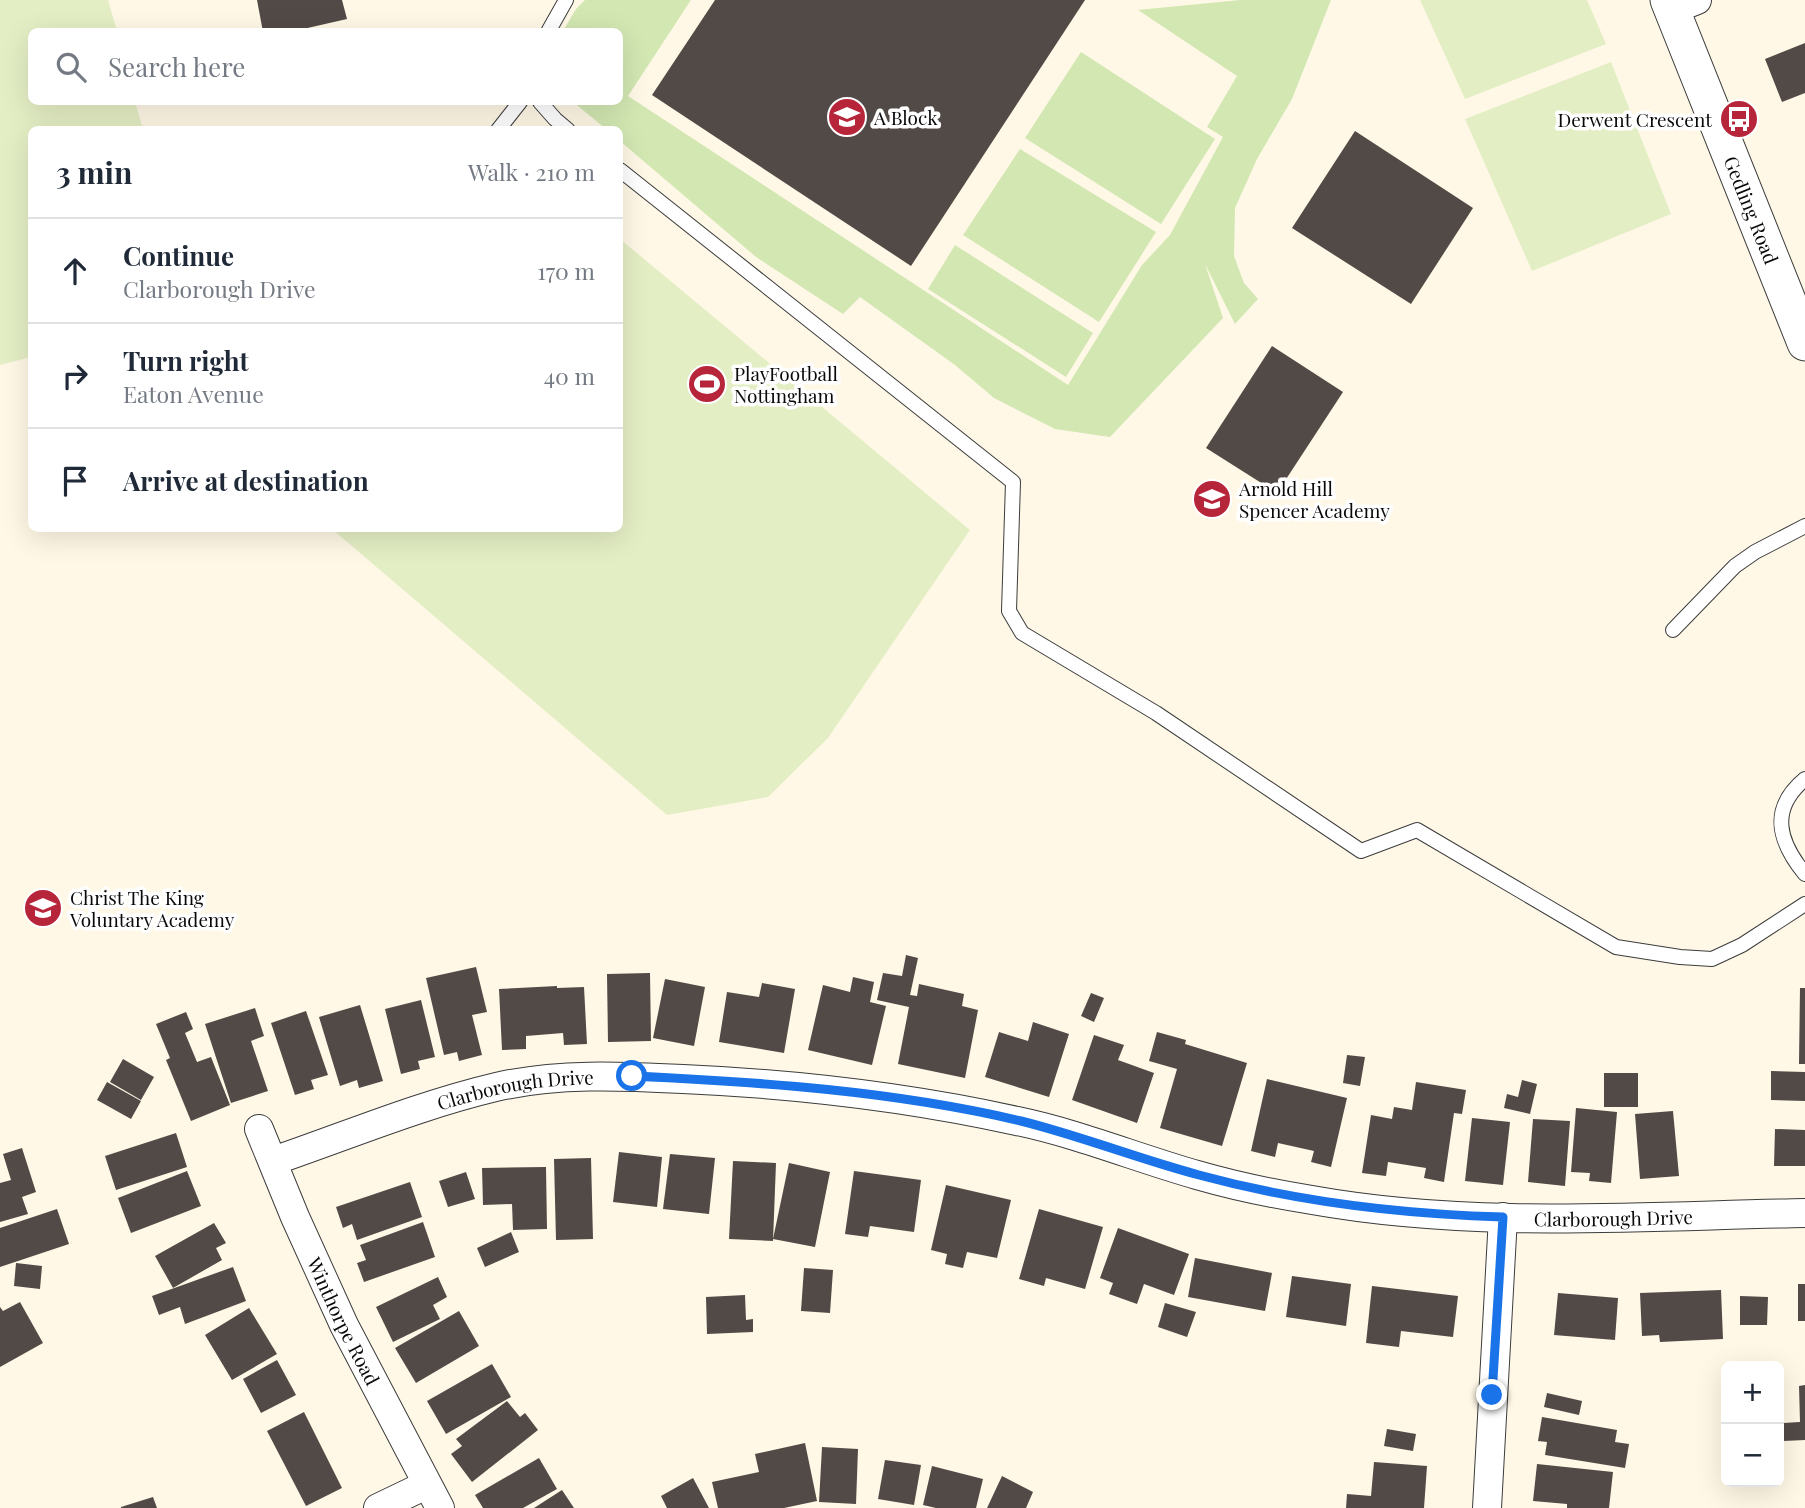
<!DOCTYPE html>
<html lang="en">
<head>
<meta charset="utf-8">
<style>
  :root { --surface:#fff; --page:#f6f6f7; --text:#1f2937; --muted:#747a83; --line:#e0e1e3 }
  body { margin:0; font-family:"Playfair Display",serif; background:var(--page); color:var(--text) }
  .controls { position:absolute; right:21px; bottom:21px; display:grid; overflow:hidden; border-radius:10px; box-shadow:0 7px 28px #0002 }
  .controls button { width:63px; height:63px; display:grid; place-items:center; padding:0; border:0; border-bottom:2px solid var(--line); background:var(--surface); color:var(--text); font:35px sans-serif }
  .stop { position:absolute; width:21px; height:21px; margin:-16px; border:5px solid #1a73e8; border-radius:50%; background:#fff }
  .stop.end { background:#1a73e8; border-color:#fff; box-shadow:0 2px 7px #0008 }
  .list { margin:0; padding:0; list-style:none }
  h2 { display:flex; justify-content:space-between; align-items:center; height:91px; margin:0; padding:0 28px; font-size:30px }
  h2 small { font-size:23px; font-weight:400; color:var(--muted) }
  .list li { display:grid; grid-template-columns:46px 1fr auto; gap:21px; align-items:center; box-sizing:border-box; height:105px; padding:0 28px; border-top:2px solid var(--line) }
  .list b { display:block; font-size:26px; white-space:nowrap }
  .list p { margin:0; font-size:23px; white-space:nowrap; color:var(--muted) }
  .list em { font-size:23px; font-style:normal; color:var(--muted) }
  .icon { flex:none; width:38px; height:38px; fill:none; stroke:currentColor; stroke-width:2; stroke-linecap:round; stroke-linejoin:round }
  .map { position:relative; flex:none; width:1805px; height:1508px; overflow:hidden }
  .search { position:absolute; background:var(--surface); box-shadow:0 7px 28px #0002; left:28px; top:28px; width:595px; height:77px; display:flex; align-items:center; gap:18px; box-sizing:border-box; padding:0 24px; border-radius:10px; color:var(--muted); font-size:26px }
  .panel { position:absolute; background:var(--surface); box-shadow:0 7px 28px #0002; left:28px; top:126px; width:595px; height:406px; border-radius:10px }
  .map>svg:first-child { display:block }
</style>
</head>
<body>
<div class="map">
<svg width="1805" height="1508" viewBox="0 0 1805 1508">
  <rect width="100%" height="100%" fill="#fff8e6"/>
  <g fill="#d2e7b2">
    <path d="M585,0h106l-63,96 440,289 74,-120 28,-30 53,-98 -16,-10 30,-51 -99,-66 102,-10h91l-39,99 -35,60 -22,49 -1,48 10,27 14,16 -23,25 -30,-60 18,54 -113,119 -55,-8 -61,-31 -39,-33 -95,-68 -17,17 -87,-57 -136,-116v-11l-14,-1 -33,-27h47v-70l-57,-1 13,-22z"/>
    <path d="M1081,52l134,87 -54,85 -136,-86z"/>
    <path d="M1020,149l136,83 -57,90 -136,-87z"/>
    <path d="M955,245l138,88 -27,44 -138,-88z"/>
  </g>
  <g fill="#e4eec4">
    <path d="M0,0h108l9,31 -85,1v70h103l8,27 -111,1 -1,227 -31,8z"/>
    <path d="M1420,0h167l19,44 -141,55z"/>
    <path d="M1611,62l60,152 -139,57 -67,-152z"/>
    <path d="M620,239l350,291 -142,208 -60,59 -101,18 -335,-286 288,-1z"/>
  </g>
  <g fill="#524a46">
    <path d="M257,0h85l5,19 -57,13h-27z"/>
    <path d="M715,0h370l-174,266 -259,-171z"/>
    <path d="M1805,43v50l-23,9 -17,-43z"/>
    <path d="M1355,131l118,77 -62,96 -119,-76z"/>
    <path d="M1272,346l71,46 -66,101 -71,-45z"/>
    <path d="M906,955l12,3 -8,37 7,1 2,-12 45,10 -2,12 16,4 -13,68 -67,-14 11,-57 -32,-7 6,-27 19,3z"/>
    <path d="M476,967l11,45 -15,3 10,40 -23,6 -2,-9 -13,3 -18,-77z"/>
    <path d="M650,973l1,68 -43,1 -1,-68z"/>
    <path d="M853,977l21,5 -4,20 16,4 -14,59 -64,-15 15,-65 27,7z"/>
    <path d="M665,979l40,8 -11,59 -41,-8z"/>
    <path d="M762,983l33,6 -11,64 -65,-11 8,-50 32,5z"/>
    <path d="M557,986v2l27,-1 3,57 -23,1 -1,-12 -37,3v13l-24,1 -3,-61z"/>
    <path d="M1800,988h5v76h-6z"/>
    <path d="M1091,993l13,5 -10,24 -13,-6z"/>
    <path d="M421,1000l14,57 -17,4 2,8 -19,5 -16,-65z"/>
    <path d="M360,1005l23,76 -24,7 -2,-8 -17,6 -21,-69z"/>
    <path d="M255,1008l9,28 -13,5 17,50 -37,12 -26,-79z"/>
    <path d="M306,1011l22,64 -17,5 3,9 -19,6 -24,-72z"/>
    <path d="M186,1012l7,17 -8,4 12,29 14,-5 19,48 -39,16 -25,-61 4,-2 -14,-34z"/>
    <path d="M1033,1022l36,12 -20,63 -64,-20 14,-45 29,9z"/>
    <path d="M1157,1032l29,8 -1,4 62,19 -25,83 -62,-18 17,-59 -28,-8z"/>
    <path d="M1094,1035l30,10 -6,15 36,13 -17,50 -65,-23z"/>
    <path d="M1347,1055l18,2 -5,29 -17,-3z"/>
    <path d="M123,1059l31,18 -13,23 -31,-18z"/>
    <path d="M1771,1071l34,1v29l-34,-1z"/>
    <rect x="1604" y="1073" width="34" height="34"/>
    <path d="M1267,1079l80,19 -16,69 -20,-5 3,-11 -36,-8 -3,14 -24,-6z"/>
    <path d="M1522,1080l15,4 -7,30 -26,-6 3,-14 11,3z"/>
    <path d="M107,1082l34,19 -10,18 -34,-19z"/>
    <path d="M1416,1082l50,8 -4,24 -8,-1 -10,69 -20,-4 2,-10 -38,-6 -2,14 -24,-3 9,-58 21,4 2,-12 18,3z"/>
    <path d="M1576,1108l41,4 -6,71 -22,-2 1,-8 -19,-1z"/>
    <path d="M1673,1111l6,65 -39,3 -5,-65z"/>
    <path d="M1472,1118l38,4 -7,63 -38,-4z"/>
    <path d="M1533,1119l37,2 -5,65 -37,-4z"/>
    <path d="M1775,1129l30,1v36h-31z"/>
    <path d="M176,1133l11,34 -71,23 -11,-34z"/>
    <path d="M22,1148l14,44 -14,5 6,17 -28,8v-39l11,-3 -8,-26z"/>
    <path d="M619,1152l43,5 -5,50 -44,-5z"/>
    <path d="M670,1154l45,4 -6,56 -46,-5z"/>
    <path d="M591,1158l2,81 -37,1 -2,-81z"/>
    <path d="M733,1161l43,2 -3,78 -44,-2z"/>
    <path d="M789,1163l41,9 -15,75 -42,-8z"/>
    <path d="M546,1167l1,62 -34,1 -1,-26 -29,1 -1,-37z"/>
    <path d="M187,1171l14,35 -70,27 -13,-35z"/>
    <path d="M854,1171l67,9 -7,52 -44,-6 -2,11 -23,-3z"/>
    <path d="M466,1172l9,27 -27,8 -9,-26z"/>
    <path d="M410,1182l12,35 -65,23 -5,-16 -9,4 -7,-21z"/>
    <path d="M946,1185l65,15 -14,58 -30,-6 -4,16 -18,-4 2,-10 -16,-4z"/>
    <path d="M57,1209l12,35 -69,23v-39z"/>
    <path d="M1039,1209l64,18 -18,62 -39,-11 -2,8 -25,-7z"/>
    <path d="M423,1222l12,35 -71,25 -7,-19 9,-3 -6,-15z"/>
    <path d="M214,1223l12,20 -10,5 6,12 -49,28 -18,-32z"/>
    <path d="M1118,1228l71,26 -15,41 -30,-11 -7,20 -28,-10 4,-11 -13,-5z"/>
    <path d="M511,1232l8,20 -34,15 -8,-19z"/>
    <path d="M1195,1258l77,15 -7,38 -77,-14z"/>
    <path d="M16,1263l26,3 -2,23 -26,-3z"/>
    <path d="M233,1267l13,34 -61,23 -5,-17 -21,8 -7,-19z"/>
    <path d="M804,1268l29,2 -3,43 -29,-2z"/>
    <path d="M1292,1276l59,8 -5,42 -60,-9z"/>
    <path d="M438,1277l9,20 -14,8 7,14 -47,23 -17,-35z"/>
    <rect x="1798" y="1284" width="7" height="37"/>
    <path d="M1372,1286l86,10 -5,41 -52,-6 -2,16 -33,-4z"/>
    <path d="M1721,1290l2,49 -63,3 -1,-7 -17,1 -2,-43z"/>
    <path d="M1558,1293l60,5 -3,42 -61,-5z"/>
    <path d="M745,1295l1,25 7,-1v13l-46,2 -1,-37z"/>
    <path d="M1740,1296l28,1 -1,28h-27z"/>
    <path d="M20,1302l23,41 -43,24v-60l3,4z"/>
    <path d="M1165,1303l31,9 -9,25 -29,-10z"/>
    <path d="M249,1308l28,46 -45,26 -27,-45z"/>
    <path d="M459,1311l20,35 -63,37 -21,-35z"/>
    <path d="M277,1360l19,35 -35,18 -18,-34z"/>
    <path d="M492,1364l19,33 -65,37 -19,-33z"/>
    <path d="M1805,1385v55l-22,1v-18l17,-1 -1,-36z"/>
    <path d="M1547,1393l35,8 -3,14 -35,-8z"/>
    <path d="M507,1401l13,16 5,-4 13,17 -66,52 -21,-28 11,-8 -6,-7z"/>
    <path d="M304,1412l38,76 -36,18 -39,-75z"/>
    <path d="M1542,1417l75,13 -2,12 14,2 -4,24 -80,-13 2,-13 -9,-1z"/>
    <path d="M1387,1429l29,5 -3,17 -29,-5z"/>
    <path d="M805,1443l12,58 -33,7h-66l-6,-26 47,-10 -4,-18z"/>
    <path d="M822,1447l36,2 -2,55 -37,-2z"/>
    <path d="M539,1458l18,31 -34,19h-40l-8,-13z"/>
    <path d="M885,1460l36,5 -7,40 -36,-6z"/>
    <path d="M1374,1462l53,4 -3,42h-78l1,-14 24,2z"/>
    <path d="M1537,1464l76,8 -4,36h-42v-4l-34,-3z"/>
    <path d="M932,1466l51,13 -7,29h-40l-13,-3z"/>
    <path d="M1002,1476l31,16 -7,16h-39z"/>
    <path d="M693,1478l16,30h-42l-6,-12z"/>
    <path d="M562,1490l12,18h-40z"/>
    <path d="M153,1497l4,11h-36v-1z"/>
  </g>
  <g fill="none" stroke-linecap="round" stroke-linejoin="round">
    <defs>
      <g id="service">
        <path d="M548,32l18,-32"/>
        <path d="M540,102l15,17 13,11"/>
        <path d="M498,130l22,-28"/>
        <path d="M620,170l393,312 -4,129 13,22 134,80 205,138 56,-21 199,117 64,10 32,2 30,-14 63,-41"/>
        <path d="M1673,630l62,-64 20,-14 50,-26"/>
        <path d="M1805,779c-36,30 -27,62 0,95"/>
      </g>
      <g id="minor">
        <path d="M1672,10l25,-10"/>
        <path id="s1" d="M259,1129l36,88 49,108 96,183"/>
        <path id="s2" d="M273,1161c73,-25 147,-56 223,-74 61,-14 125,-11 187,-8 112,5 225,18 334,42 62,13 120,37 180,54 38,11 77,19 115,25 162,29 330,16 493,13"/>
        <path d="M378,1508l48,-23"/>
        <path d="M1487,1508l16,-291"/>
      </g>
      <g id="tertiary">
        <path id="s3" d="M1668,0l137,343"/>
      </g>
    </defs>
    <use href="#service" stroke="#3c3c3c" stroke-width="16"/>
    <use href="#minor" stroke="#3c3c3c" stroke-width="30"/>
    <use href="#tertiary" stroke="#3c3c3c" stroke-width="37"/>
    <use href="#service" stroke="#fff" stroke-width="14"/>
    <use href="#minor" stroke="#fff" stroke-width="28"/>
    <use href="#tertiary" stroke="#fff" stroke-width="35"/>
  </g>
  <g fill="none" stroke-linecap="round" stroke-linejoin="round">
    <path stroke="#1a73e8" stroke-width="9" d="M632,1076c129,6 263,15 389,45 60,15 118,38 178,54 99,27 201,39 304,42l-11,178"/>
  </g>
  <defs>
    <symbol id="school-disc" viewBox="-11 -11 22 22"><circle r="9.5" fill="#b6253a" stroke="#fff"/><path d="M0-5L7-2L0 1L-7-2ZM-4 1L0 2.5L4 1V4Q0 6-4 4Z" fill="#fff"/></symbol>
    <symbol id="bus-disc" viewBox="-11 -11 22 22"><circle r="9.5" fill="#b6253a" stroke="#fff"/><path d="M-5-6H5V4H4V6H2V4H-2V6H-4V4H-5ZM-3.5-4V0h7V-4ZM-3.5 1.2v1.5H-2V1.2ZM2 1.2v1.5H3.5V1.2Z" fill="#fff"/></symbol>
    <symbol id="stadium-disc" viewBox="-11 -11 22 22"><circle r="9.5" fill="#b6253a" stroke="#fff"/><path d="M0-5a6.5 5 0 1 0 0 10a6.5 5 0 1 0 0-10ZM-3.5-1.8h7v3.6h-7Z" fill="#fff"/></symbol>
  </defs>
  <g fill-rule="evenodd">
    <use href="#school-disc" x="825" y="95" width="44" height="44"/>
    <use href="#bus-disc" x="1717" y="97" width="44" height="44"/>
    <use href="#stadium-disc" x="685" y="362" width="44" height="44"/>
    <use href="#school-disc" x="1190" y="477" width="44" height="44"/>
    <use href="#school-disc" x="21" y="886" width="44" height="44"/>
  </g>
  <g text-anchor="middle" dominant-baseline="central" stroke-width="7" stroke-linejoin="round" paint-order="stroke">
    <g font-size="19" fill="#090909" stroke="#fff" text-anchor="start">
      <text x="874" y="117">A Block</text>
      <text x="1712" y="119" text-anchor="end">Derwent Crescent</text>
      <text x="734" y="373">PlayFootball<tspan x="734" dy="22">Nottingham</tspan></text>
      <text x="1239" y="488">Arnold Hill<tspan x="1239" dy="22">Spencer Academy</tspan></text>
      <text x="70" y="897">Christ The King<tspan x="70" dy="22">Voluntary Academy</tspan></text>
    </g>
    <g font-size="19" fill="#090909" stroke="#fff">
      <text stroke="none"><textPath href="#s3" startOffset="226">Gedling Road</textPath></text>
      <text stroke="none"><textPath href="#s2" startOffset="254">Clarborough Drive</textPath></text>
      <text stroke="none"><textPath href="#s2" startOffset="1368">Clarborough Drive</textPath></text>
      <text stroke="none"><textPath href="#s1" startOffset="210">Winthorpe Road</textPath></text>
    </g>
  </g>
</svg>
<div class="controls">
<button>+</button>
<button>−</button>
</div>
<div class="stop" style="left:632px;top:1076px"></div>
<div class="stop end" style="left:1492px;top:1395px"></div>
<div class="search"><svg class="icon" aria-label="search" viewBox="0 0 24 24"><circle cx="10" cy="10" r="6"/><path d="M15 15l6 6"/></svg>Search here</div>
<section class="panel">
<h2>3 min<small>Walk · 210 m</small></h2>
<ul class="list">
<li><svg class="icon" aria-label="ahead" viewBox="0 0 24 24"><path d="M12 20V5M6 11l6-6 6 6"/></svg><div><b>Continue</b><p>Clarborough Drive</p></div><em>170 m</em></li>
<li><svg class="icon" aria-label="right" viewBox="0 0 24 24"><path d="M7 20v-9h11M14 6l5 5-5 5"/></svg><div><b>Turn right</b><p>Eaton Avenue</p></div><em>40 m</em></li>
<li><svg class="icon" aria-label="arrive" viewBox="0 0 24 24"><path d="M6 21V4h12l-3 4 3 4H6"/></svg><div><b>Arrive at destination</b></div></li>
</ul>
</section>
</div>
</body>
</html>
